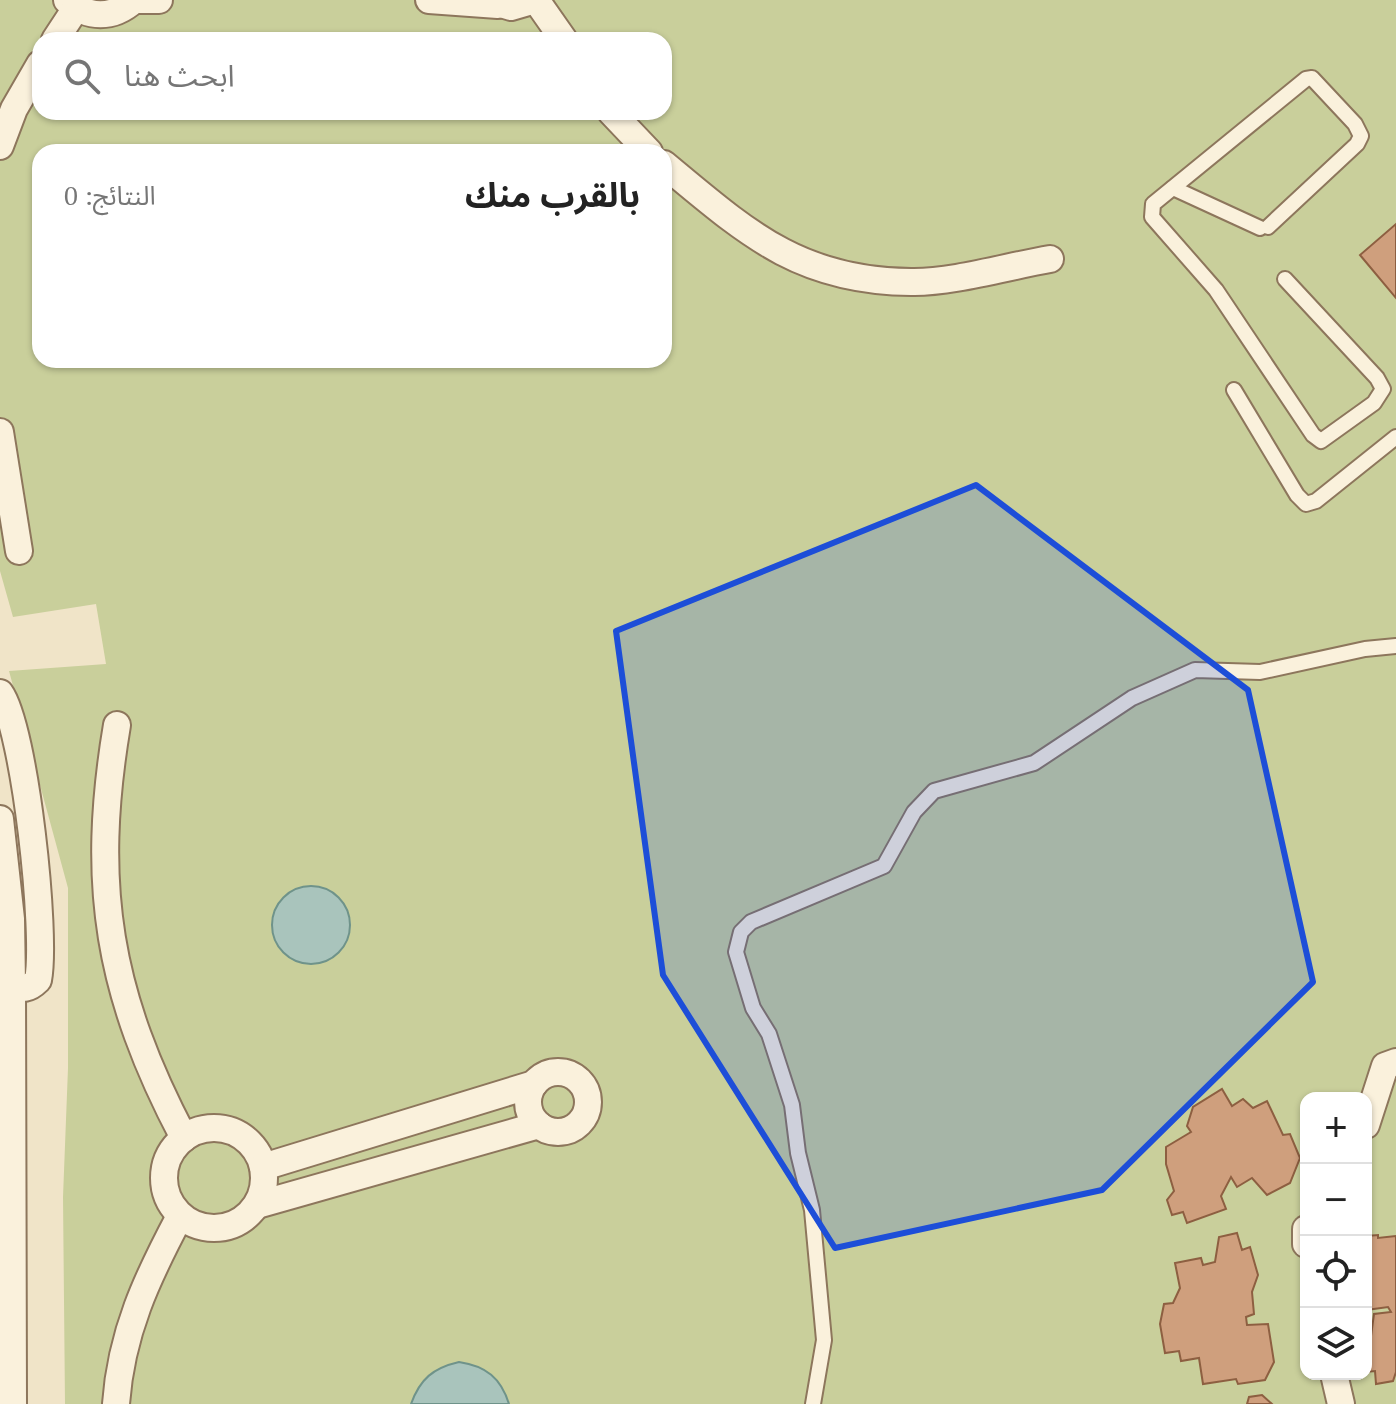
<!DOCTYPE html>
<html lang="ar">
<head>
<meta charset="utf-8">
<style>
  :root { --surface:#fff; --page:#f2f2f2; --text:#222; --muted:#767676; --line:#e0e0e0 }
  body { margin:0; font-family:"PT Serif","Noto Sans Arabic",serif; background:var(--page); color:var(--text); direction:rtl }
  .controls { position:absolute; right:24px; bottom:24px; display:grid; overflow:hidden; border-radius:16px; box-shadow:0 2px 6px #0004 }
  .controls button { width:72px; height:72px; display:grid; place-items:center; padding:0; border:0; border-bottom:2px solid var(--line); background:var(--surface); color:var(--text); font:40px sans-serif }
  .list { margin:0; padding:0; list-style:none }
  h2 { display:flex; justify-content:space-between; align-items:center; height:104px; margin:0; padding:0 32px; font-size:34px }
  h2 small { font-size:26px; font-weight:400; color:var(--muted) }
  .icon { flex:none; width:44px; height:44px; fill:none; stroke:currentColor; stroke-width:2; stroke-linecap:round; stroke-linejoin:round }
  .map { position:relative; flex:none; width:1396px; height:1404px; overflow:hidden; direction:ltr }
  .search { position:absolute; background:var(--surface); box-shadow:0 2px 6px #0004; left:32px; top:32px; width:640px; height:88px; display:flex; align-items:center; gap:20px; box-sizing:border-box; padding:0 28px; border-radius:24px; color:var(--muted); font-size:30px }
  .panel { position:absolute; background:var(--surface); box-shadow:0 2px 6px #0004; left:32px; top:144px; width:640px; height:224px; border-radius:24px; direction:rtl }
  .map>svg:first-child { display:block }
</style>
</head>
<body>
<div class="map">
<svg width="1396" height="1404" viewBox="0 0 1396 1404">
  <rect width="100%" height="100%" fill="#f0e4c8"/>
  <path fill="#c9cf9b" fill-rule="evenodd" d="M0,0h1396v1404h-1331l-2,-207 5,-129v-180l-59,-217 97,-7 -10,-60 -83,13 -13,-46zM40,40h624v72h-624zM40,152h624v208h-624zM1306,1098h60v276h-60z"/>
  <g fill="#a9c4bc" stroke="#6f938a" stroke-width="2">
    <circle cx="311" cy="925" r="39"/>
    <path d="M459,1362c27,4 42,16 50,42h-98c9,-25 22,-36 48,-42z"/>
  </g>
  <g fill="#cf9f7d" stroke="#8d5f41" stroke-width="2">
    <path d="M1396,224v74l-36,-43z"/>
    <path d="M1222,1089l10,17 11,-7 10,9 14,-7 16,34 7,-1 10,24 -10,25 -23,12 -15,-17 -15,9 -6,-10 -10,19 5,13 -39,14 -4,-11 -11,3 -5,-15 7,-9 -8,-27v-17l25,-15 -4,-6 6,-19z"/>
    <path d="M1237,1233l5,17 8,-3 8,28 -6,17 2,22 -8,3 1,8 21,-1 6,38 -9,18 -27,4 -2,-5 -33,5 -4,-26 -18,3 -2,-10 -14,2 -5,-29 4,-20 9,-1 7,-15 -5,-25 26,-5 2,7 12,-3 4,-25z"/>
    <path d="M1378,1235v3l18,-2v136l-3,9 -17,3 -1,-13 -9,1v-35l5,-1 3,-22 17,-2 -3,-5 -22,3v-74z"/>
    <path d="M1262,1395l10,9h-25l2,-7z"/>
  </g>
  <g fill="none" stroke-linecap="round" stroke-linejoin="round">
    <defs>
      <g id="service">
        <path d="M1173,188l87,40"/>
        <path d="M1268,227l89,-83 4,-8 -6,-12 -43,-46 -6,1 -153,125 -1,13 64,73 97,145 8,6 53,-38 9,-14 -6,-11 -92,-99"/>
        <path d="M1234,390l63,105 9,9 10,-3 80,-64"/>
        <path d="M813,1404l11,-64 -12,-130 -14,-57 -6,-48 -23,-71 -16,-26 -17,-56 5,-20 10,-10 133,-56 30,-54 20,-21 100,-28 98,-65 63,-28 65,2 105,-23 31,-3"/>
      </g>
      <g id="minor">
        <path d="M67,0c21,19 46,19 67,0"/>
        <path d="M134,0h25"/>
        <path d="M429,0l69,5"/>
        <path d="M488,0l23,7 24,-7"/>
        <path d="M536,0l28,40"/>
        <path d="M55,40l21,-32"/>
        <path d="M611,112l38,40"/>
        <path d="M0,146l14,-37 26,-45"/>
        <path d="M664,164c82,68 134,117 247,118 40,1 98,-16 139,-23"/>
        <path d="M0,432l19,119"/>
        <path d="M0,693c25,35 47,242 38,287 -9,9 -15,10 -26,4"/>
        <path d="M117,725c-27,160 -9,269 67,413"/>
        <path d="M0,819l11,100 1,65 1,420"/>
        <circle cx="558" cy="1102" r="30"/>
        <path d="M1366,1125l19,-59 11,-4"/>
        <circle cx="214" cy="1178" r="50"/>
        <path d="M263,1167l271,-83"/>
        <path d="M257,1205l282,-80"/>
        <path d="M1306,1229v15"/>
        <path d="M1334,1374l7,30"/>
        <path d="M116,1404c5,-71 31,-126 64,-188"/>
      </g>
    </defs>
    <use href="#service" stroke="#8d765c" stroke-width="18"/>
    <use href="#minor" stroke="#8d765c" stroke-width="30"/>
    <use href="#service" stroke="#faf1dc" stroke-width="14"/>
    <use href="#minor" stroke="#faf1dc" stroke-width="26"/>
  </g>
  <path fill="#1d4ed8" fill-opacity="0.2" stroke="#1d4ed8" stroke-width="6" stroke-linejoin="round" d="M976,485l272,205 65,292 -211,208 -267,58 -172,-273 -47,-344z"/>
</svg>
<div class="controls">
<button>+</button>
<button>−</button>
<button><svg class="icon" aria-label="locate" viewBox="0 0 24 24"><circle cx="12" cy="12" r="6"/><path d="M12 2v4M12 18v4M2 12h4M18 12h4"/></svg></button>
<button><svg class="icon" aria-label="layers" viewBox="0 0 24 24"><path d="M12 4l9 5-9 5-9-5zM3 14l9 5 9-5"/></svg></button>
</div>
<div class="search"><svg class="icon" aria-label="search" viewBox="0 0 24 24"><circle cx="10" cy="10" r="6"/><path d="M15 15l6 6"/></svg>ابحث هنا</div>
<section class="panel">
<h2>بالقرب منك<small>النتائج: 0</small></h2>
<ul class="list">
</ul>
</section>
</div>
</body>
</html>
